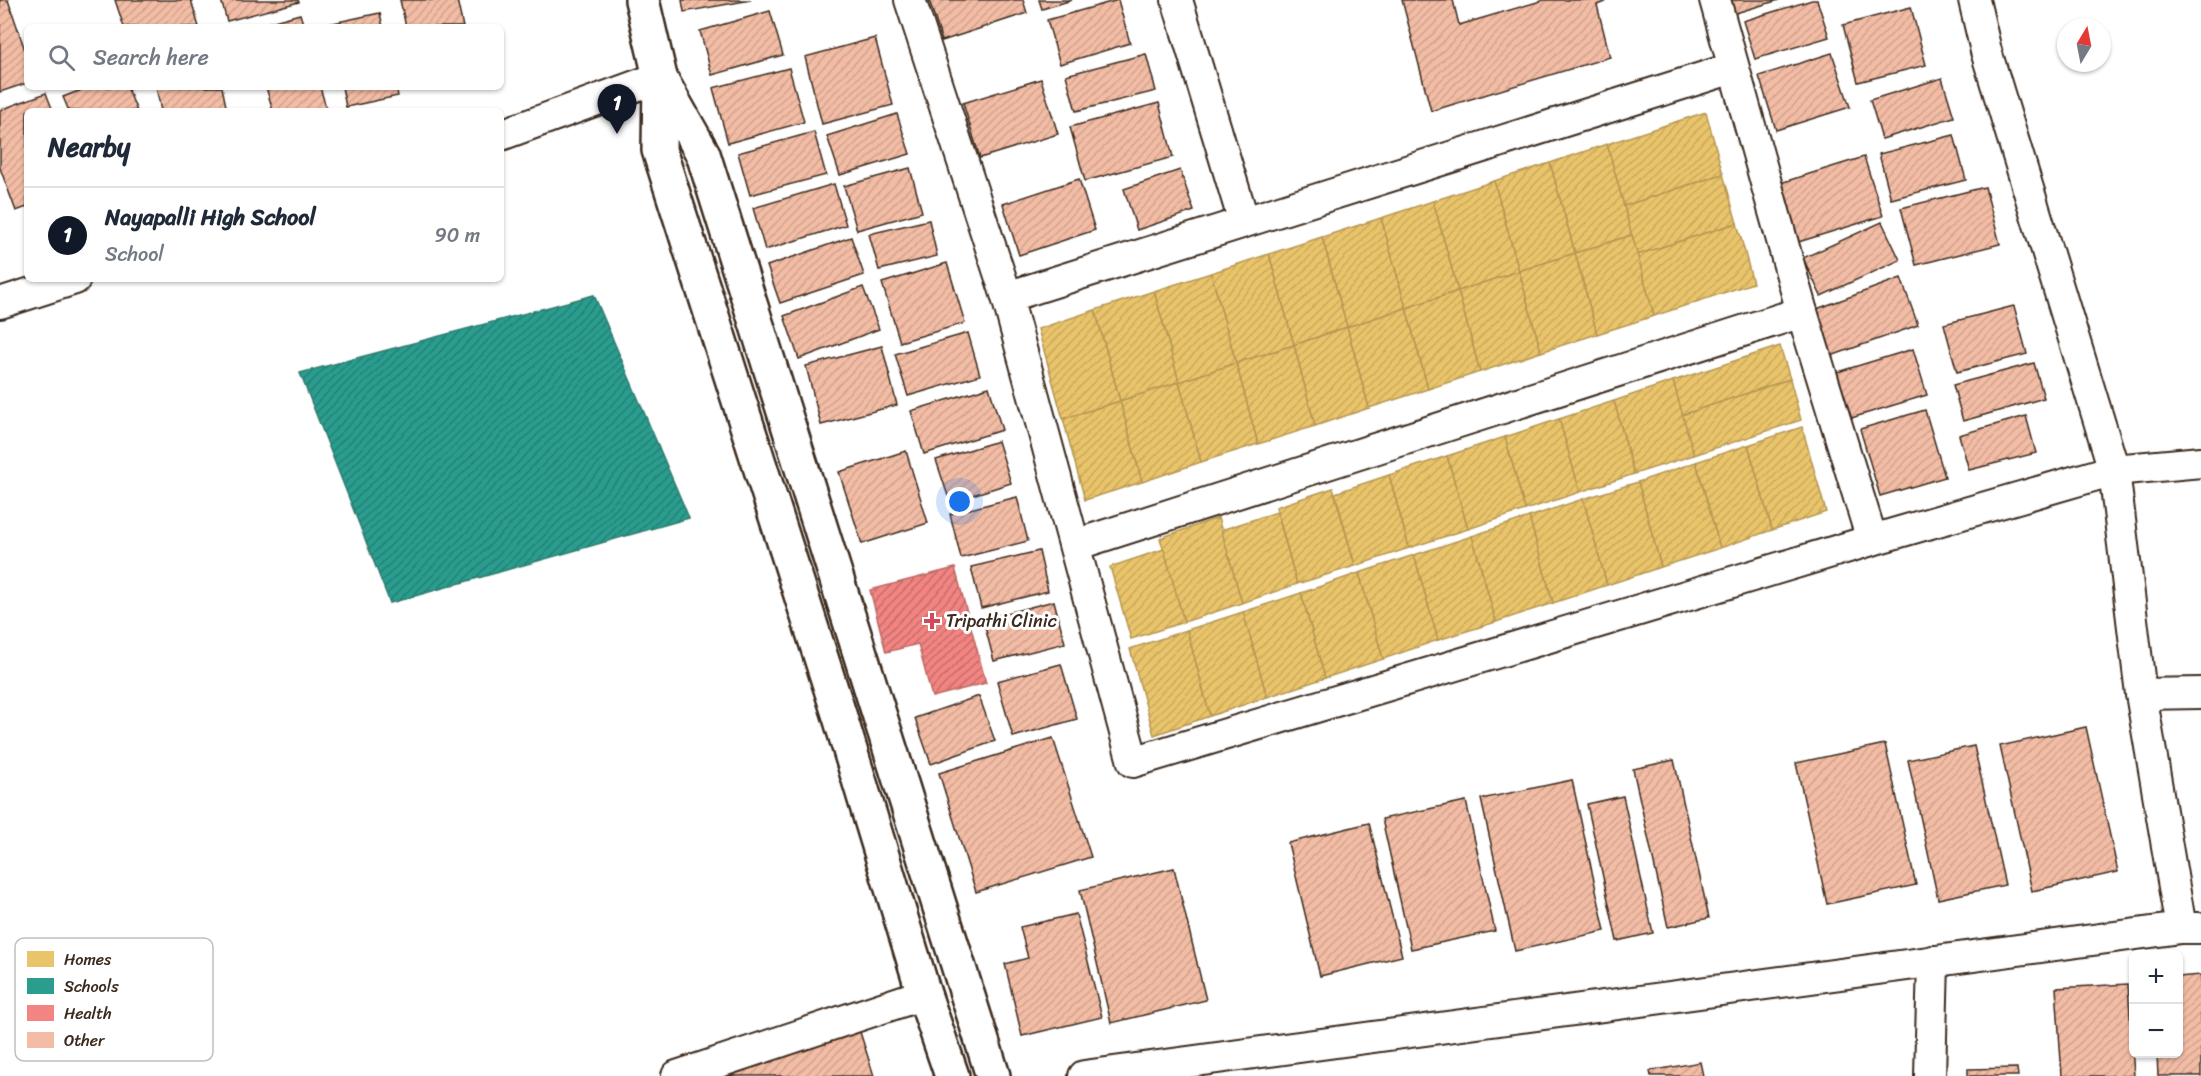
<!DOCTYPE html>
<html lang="en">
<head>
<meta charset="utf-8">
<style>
  :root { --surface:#fff; --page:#f6f6f7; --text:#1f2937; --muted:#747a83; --line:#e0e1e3; --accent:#111827 }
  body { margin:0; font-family:Sriracha,sans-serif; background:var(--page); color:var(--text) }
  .controls { position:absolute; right:18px; bottom:18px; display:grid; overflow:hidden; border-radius:9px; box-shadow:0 2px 4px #0004 }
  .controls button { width:54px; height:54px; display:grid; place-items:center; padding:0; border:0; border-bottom:2px solid var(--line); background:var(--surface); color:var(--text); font:30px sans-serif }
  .compass { position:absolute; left:2057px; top:18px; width:54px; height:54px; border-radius:50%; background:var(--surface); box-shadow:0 2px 4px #0004; rotate:10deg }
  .you { position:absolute; left:960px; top:502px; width:21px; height:21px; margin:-15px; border:4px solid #fff; border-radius:50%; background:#1a73e8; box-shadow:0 0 0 9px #1a73e833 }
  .badge { display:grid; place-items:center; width:39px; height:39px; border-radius:50%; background:var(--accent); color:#fff; font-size:20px; font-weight:700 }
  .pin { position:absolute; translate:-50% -50px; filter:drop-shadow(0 2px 3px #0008) }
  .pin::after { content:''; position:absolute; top:32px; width:21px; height:18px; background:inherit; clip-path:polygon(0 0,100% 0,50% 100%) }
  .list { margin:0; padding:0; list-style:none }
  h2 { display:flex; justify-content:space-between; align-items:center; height:78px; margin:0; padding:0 24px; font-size:26px }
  h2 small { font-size:20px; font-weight:400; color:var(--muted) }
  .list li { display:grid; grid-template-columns:39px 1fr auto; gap:18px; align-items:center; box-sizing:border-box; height:96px; padding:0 24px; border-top:2px solid var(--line) }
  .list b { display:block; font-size:22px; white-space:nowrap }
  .list p { margin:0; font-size:20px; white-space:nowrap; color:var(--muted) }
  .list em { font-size:20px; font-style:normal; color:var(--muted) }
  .icon { flex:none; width:33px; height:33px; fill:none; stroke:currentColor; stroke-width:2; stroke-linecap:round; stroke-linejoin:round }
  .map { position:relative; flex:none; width:2201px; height:1076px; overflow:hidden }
  .search { position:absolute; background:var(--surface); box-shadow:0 2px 4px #0004; left:24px; top:24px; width:480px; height:66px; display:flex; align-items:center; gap:15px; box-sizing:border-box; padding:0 21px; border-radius:9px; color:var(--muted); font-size:22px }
  .panel { position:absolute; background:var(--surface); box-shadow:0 2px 4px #0004; left:24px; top:108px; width:480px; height:174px; border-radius:9px }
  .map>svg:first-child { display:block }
</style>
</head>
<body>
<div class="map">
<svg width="2201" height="1076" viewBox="0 0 2201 1076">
  <defs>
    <pattern id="homes-hatch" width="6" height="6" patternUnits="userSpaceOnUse" patternTransform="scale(1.5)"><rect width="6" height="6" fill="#e9c46a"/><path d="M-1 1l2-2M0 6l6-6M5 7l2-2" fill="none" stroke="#c9a95b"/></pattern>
    <pattern id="schools-hatch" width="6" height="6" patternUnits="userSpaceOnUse" patternTransform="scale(1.5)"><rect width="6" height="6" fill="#2a9d8f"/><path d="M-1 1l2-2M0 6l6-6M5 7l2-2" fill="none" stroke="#258074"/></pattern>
    <pattern id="health-hatch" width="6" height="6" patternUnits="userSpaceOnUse" patternTransform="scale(1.5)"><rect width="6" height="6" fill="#f28482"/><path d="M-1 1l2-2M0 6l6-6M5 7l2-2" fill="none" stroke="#c56c6a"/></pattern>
    <pattern id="building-hatch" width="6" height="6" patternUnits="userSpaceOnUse" patternTransform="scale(1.5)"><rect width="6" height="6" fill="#f2bca5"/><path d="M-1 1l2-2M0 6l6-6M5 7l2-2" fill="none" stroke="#d0a28e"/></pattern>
  </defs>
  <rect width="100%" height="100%" fill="#fff"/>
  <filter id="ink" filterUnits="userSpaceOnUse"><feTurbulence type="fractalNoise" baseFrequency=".0167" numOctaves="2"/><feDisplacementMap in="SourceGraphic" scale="12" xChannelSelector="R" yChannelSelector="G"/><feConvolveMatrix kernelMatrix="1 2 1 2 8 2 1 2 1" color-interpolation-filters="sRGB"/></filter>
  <g filter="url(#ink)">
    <g fill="url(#homes-hatch)" stroke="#b59653" stroke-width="1.5">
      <path d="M1706,112l17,62 -99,32 -17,-62z"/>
      <path d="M1607,144l25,91 -57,18 -25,-90z"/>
      <path d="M1550,163l25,90 -56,18 -25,-90z"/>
      <path d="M1723,174l14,49 -100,32 -13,-49z"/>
      <path d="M1494,181l25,90 -61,20 -25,-90z"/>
      <path d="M1433,201l25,90 -52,17 -25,-90z"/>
      <path d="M1381,218l25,90 -59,19 -25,-90z"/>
      <path d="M1737,223l16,60 -99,33 -17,-61z"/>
      <path d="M1632,235l22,81 -57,18 -22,-81z"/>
      <path d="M1322,237l25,90 -53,18 -25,-91z"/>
      <path d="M1575,253l22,81 -56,18 -22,-81z"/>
      <path d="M1269,254l25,91 -58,18 -25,-90z"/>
      <path d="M1519,271l22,81 -61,20 -22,-81z"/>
      <path d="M1211,273l25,90 -57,19 -25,-91z"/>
      <path d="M1154,291l25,91 -59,19 -25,-91z"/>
      <path d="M1458,291l22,81 -52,17 -22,-81z"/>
      <path d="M1406,308l22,81 -59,19 -22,-81z"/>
      <path d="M1095,310l25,91 -57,18 -25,-90z"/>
      <path d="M1347,327l22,81 -54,18 -21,-81z"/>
      <path d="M1294,345l21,81 -57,18 -22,-81z"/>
      <path d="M1780,346l10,33 -108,36 -9,-34z"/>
      <path d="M1236,363l22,81 -57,18 -22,-80z"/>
      <path d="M1790,379l11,41 -107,35 -12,-40z"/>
      <path d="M1673,381l21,74 -60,19 -20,-73z"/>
      <path d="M1179,382l22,80 -59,20 -22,-81z"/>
      <path d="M1120,401l22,81 -57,18 -22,-81z"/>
      <path d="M1614,401l20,73 -54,18 -21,-73z"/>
      <path d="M1559,419l21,73 -55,18 -20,-73z"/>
      <path d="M1802,427l24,85 -54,18 -24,-85z"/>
      <path d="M1505,437l20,73 -57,19 -21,-73z"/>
      <path d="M1748,445l24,85 -52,18 -24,-86z"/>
      <path d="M1447,456l21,73 -59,19 -20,-73z"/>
      <path d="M1696,462l24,86 -59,19 -23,-85z"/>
      <path d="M1389,475l20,73 -54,18 -20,-73z"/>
      <path d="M1638,482l23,85 -54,18 -24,-86z"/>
      <path d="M1333,488l22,78 -58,18 -21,-77z"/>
      <path d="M1583,499l24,86 -54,18 -24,-86z"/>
      <path d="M1277,512l20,72 -55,19 -21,-73z"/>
      <path d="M1529,517l24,86 -57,19 -24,-86z"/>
      <path d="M1218,518l24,85 -58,19 -24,-84z"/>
      <path d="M1472,536l24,86 -58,18 -24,-85z"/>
      <path d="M1164,549l20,73 -53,17 -21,-72z"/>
      <path d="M1414,555l24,85 -55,19 -24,-86z"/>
      <path d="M1359,573l24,86 -58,19 -24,-85z"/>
      <path d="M1301,593l24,85 -58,19 -24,-85z"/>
      <path d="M1243,612l24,85 -57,19 -23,-86z"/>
      <path d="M1187,630l23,86 -56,19 -24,-86z"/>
    </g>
    <path fill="url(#schools-hatch)" stroke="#2f7a6d" stroke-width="1.5" d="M594,295l95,223 -299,85 -90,-230z"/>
    <path fill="url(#health-hatch)" stroke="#bb6964" stroke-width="1.5" d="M955,568l31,115 -54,14 -14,-53 -32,8 -16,-62z"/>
    <g fill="url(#building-hatch)" stroke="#3b2a1e" stroke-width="1.5">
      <path d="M0,0h8l19,56v27l-27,9z"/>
      <path d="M115,0h76l8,27h-75z"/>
      <path d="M221,0h77l1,2 -72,19z"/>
      <path d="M400,0h57l6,27h-57z"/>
      <path d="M682,0h69l-67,12z"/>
      <path d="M929,0h94l4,13 -85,28z"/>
      <path d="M1039,0h33l-30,9z"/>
      <path d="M1118,0l12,43 -70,21 -13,-44z"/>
      <path d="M1402,0h51l6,25 85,-25h61v2l-8,3 13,52 -179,54z"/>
      <path d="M1725,0h54l-50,15z"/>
      <path d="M1812,0h5l12,37 -74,22 -12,-38z"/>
      <path d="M1911,7l15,58 -68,17 -15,-57z"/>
      <path d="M770,11l13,44 -71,20 -12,-44z"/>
      <path d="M380,13l3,14h-54l-1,-3z"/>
      <path d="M300,14l4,13h-52z"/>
      <path d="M875,38l18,67 -71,19 -17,-67z"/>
      <path d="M1832,53l18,54 -74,23 -17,-54z"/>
      <path d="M1146,54l10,37 -80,20 -10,-36z"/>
      <path d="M789,68l15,54 -76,21 -15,-55z"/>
      <path d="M1942,78l12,39 -72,22 -12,-39z"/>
      <path d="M1041,79l17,55 -78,24 -17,-55z"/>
      <path d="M89,87h38l10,24h-68l-6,-14z"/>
      <path d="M156,87h66l5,24h-66z"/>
      <path d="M266,87h54l7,24h-54z"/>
      <path d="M342,87h54l2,9 -52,11z"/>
      <path d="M46,93l7,18h-26v96l-11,4 -16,-43v-58z"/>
      <path d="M1159,103l14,54 -88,24 -15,-54z"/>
      <path d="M897,114l13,40 -70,21 -13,-39z"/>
      <path d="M814,132l12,43 -76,20 -12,-42z"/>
      <path d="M1954,135l12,45 -75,19 -12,-45z"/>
      <path d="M1864,157l19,59 -88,27 -18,-59z"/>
      <path d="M910,168l12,44 -65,18 -13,-44z"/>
      <path d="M1180,170l14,41 -57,19 -13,-41z"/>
      <path d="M1079,179l16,51 -76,25 -16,-51z"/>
      <path d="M834,184l12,41 -81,25 -12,-42z"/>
      <path d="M1985,187l15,57 -84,21 -15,-57z"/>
      <path d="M929,220l8,36 -58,14 -10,-36z"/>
      <path d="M1882,222l18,38 -79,36 -18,-38z"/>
      <path d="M851,237l13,38 -84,28 -13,-37z"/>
      <path d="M947,263l18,60 -65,19 -18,-59z"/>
      <path d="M1901,278l17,47 -87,31 -17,-46z"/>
      <path d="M863,287l16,42 -80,30 -15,-43z"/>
      <path d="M2014,306l13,48 -70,18 -13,-48z"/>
      <path d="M968,333l12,42 -72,21 -13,-42z"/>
      <path d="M882,346l15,59 -76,20 -15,-59z"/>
      <path d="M1913,349l14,46 -79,24 -14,-46z"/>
      <path d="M2034,363l10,35 -81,23 -10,-36z"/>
      <path d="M989,387l13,43 -78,24 -13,-43z"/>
      <path d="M1925,410l20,67 -65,19 -20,-67z"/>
      <path d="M2026,416l10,37 -67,17 -10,-35z"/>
      <path d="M998,441l13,42 -61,19 -14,-42z"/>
      <path d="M906,451l22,72 -66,21 -23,-72z"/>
      <path d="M1017,497l11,44 -67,17 -11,-44z"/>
      <path d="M1039,551l9,40 -67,17 -10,-41z"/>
      <path d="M1054,601l11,42 -71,18 -11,-42z"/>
      <path d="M1061,664l16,55 -64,18 -16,-56z"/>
      <path d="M979,696l16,45 -64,23 -16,-46z"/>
      <path d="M2086,727l32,145 -86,19 -32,-145z"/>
      <path d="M1053,738l38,119 -115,35 -37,-119z"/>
      <path d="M1885,744l31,141 -89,19 -31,-141z"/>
      <path d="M1974,746l31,139 -67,14 -30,-139z"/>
      <path d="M1674,760l35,158 -41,9 -35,-158z"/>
      <path d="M1572,780l33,151 -90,20 -34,-152z"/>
      <path d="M1623,796l30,137 -36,8 -30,-137z"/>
      <path d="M1466,801l29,130 -84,18 -29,-130z"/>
      <path d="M1369,823l33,133 -82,20 -32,-133z"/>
      <path d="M1174,868l32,132 -95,23 -31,-133z"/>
      <path d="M1076,914l26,103 -80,19 -17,-72 23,-6 -8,-31z"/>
      <path d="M2201,975v101h-43l-1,-22h21v-77z"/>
      <path d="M2128,984l6,92h-72l-6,-88z"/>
      <path d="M860,1032l14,44h-145l-1,-3z"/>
      <path d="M1700,1062l3,14h-52l-1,-5z"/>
      <path d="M2017,1068l1,8h-50v-7z"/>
    </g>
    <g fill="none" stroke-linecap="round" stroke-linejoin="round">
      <defs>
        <g id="street">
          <path d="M910,0l97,297 126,465 739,-222 242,-70 27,224 40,234"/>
          <path d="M1177,0l67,222"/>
          <path d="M1715,0l87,312 70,228"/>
          <path d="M1974,0l12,51 128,419 87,-8"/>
          <path d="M501,135l159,-58"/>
          <path d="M1007,297l726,-229"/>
          <path d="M0,303l75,-24"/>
          <path d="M1075,545l727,-233"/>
          <path d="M2141,694l60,-1"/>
          <path d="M677,1076l247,-82"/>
          <path d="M1084,1076l1097,-148h18"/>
          <path d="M1930,1076l3,-115"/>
        </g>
        <g id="secondary">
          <path d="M642,0l18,77 -1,73 181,567 84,277 28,82"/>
          <path d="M660,78l43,76 290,922"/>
        </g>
      </defs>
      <use href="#street" stroke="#3b2a1e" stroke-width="34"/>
      <use href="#secondary" stroke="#3b2a1e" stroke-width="38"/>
      <use href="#street" stroke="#fff" stroke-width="30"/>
      <use href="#secondary" stroke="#fff" stroke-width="33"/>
    </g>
  </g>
  <path fill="#d1495b" stroke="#fff" stroke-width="2" d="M929 612h6v6h6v6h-6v6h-6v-6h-6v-6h6z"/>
  <g text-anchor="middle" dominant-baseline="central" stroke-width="6" stroke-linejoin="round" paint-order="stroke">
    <g font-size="18" fill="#3b2a1e" stroke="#fff" text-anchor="start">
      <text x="946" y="621">Tripathi Clinic</text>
    </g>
  </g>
  <rect x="15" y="938" width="198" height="123" rx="9" fill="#fff" stroke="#c4bfbc" stroke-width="1.5"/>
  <rect x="27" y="951" width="27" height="16" fill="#e9c46a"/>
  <rect x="27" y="978" width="27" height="16" fill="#2a9d8f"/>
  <rect x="27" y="1005" width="27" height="16" fill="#f28482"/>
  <rect x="27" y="1032" width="27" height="16" fill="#f2bca5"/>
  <g font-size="16" fill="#3b2a1e">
    <text x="64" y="965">Homes</text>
    <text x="64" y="992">Schools</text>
    <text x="64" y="1019">Health</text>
    <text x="64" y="1046">Other</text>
  </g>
</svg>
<div class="controls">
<button>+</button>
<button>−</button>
</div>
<svg class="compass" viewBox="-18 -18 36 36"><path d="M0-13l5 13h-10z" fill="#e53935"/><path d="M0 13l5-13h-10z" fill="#747a83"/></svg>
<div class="you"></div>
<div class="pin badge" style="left:617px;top:134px">1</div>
<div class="search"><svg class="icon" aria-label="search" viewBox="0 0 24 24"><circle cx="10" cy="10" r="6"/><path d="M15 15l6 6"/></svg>Search here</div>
<section class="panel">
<h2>Nearby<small></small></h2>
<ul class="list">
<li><span class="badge">1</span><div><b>Nayapalli High School</b><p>School</p></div><em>90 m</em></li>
</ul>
</section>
</div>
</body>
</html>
